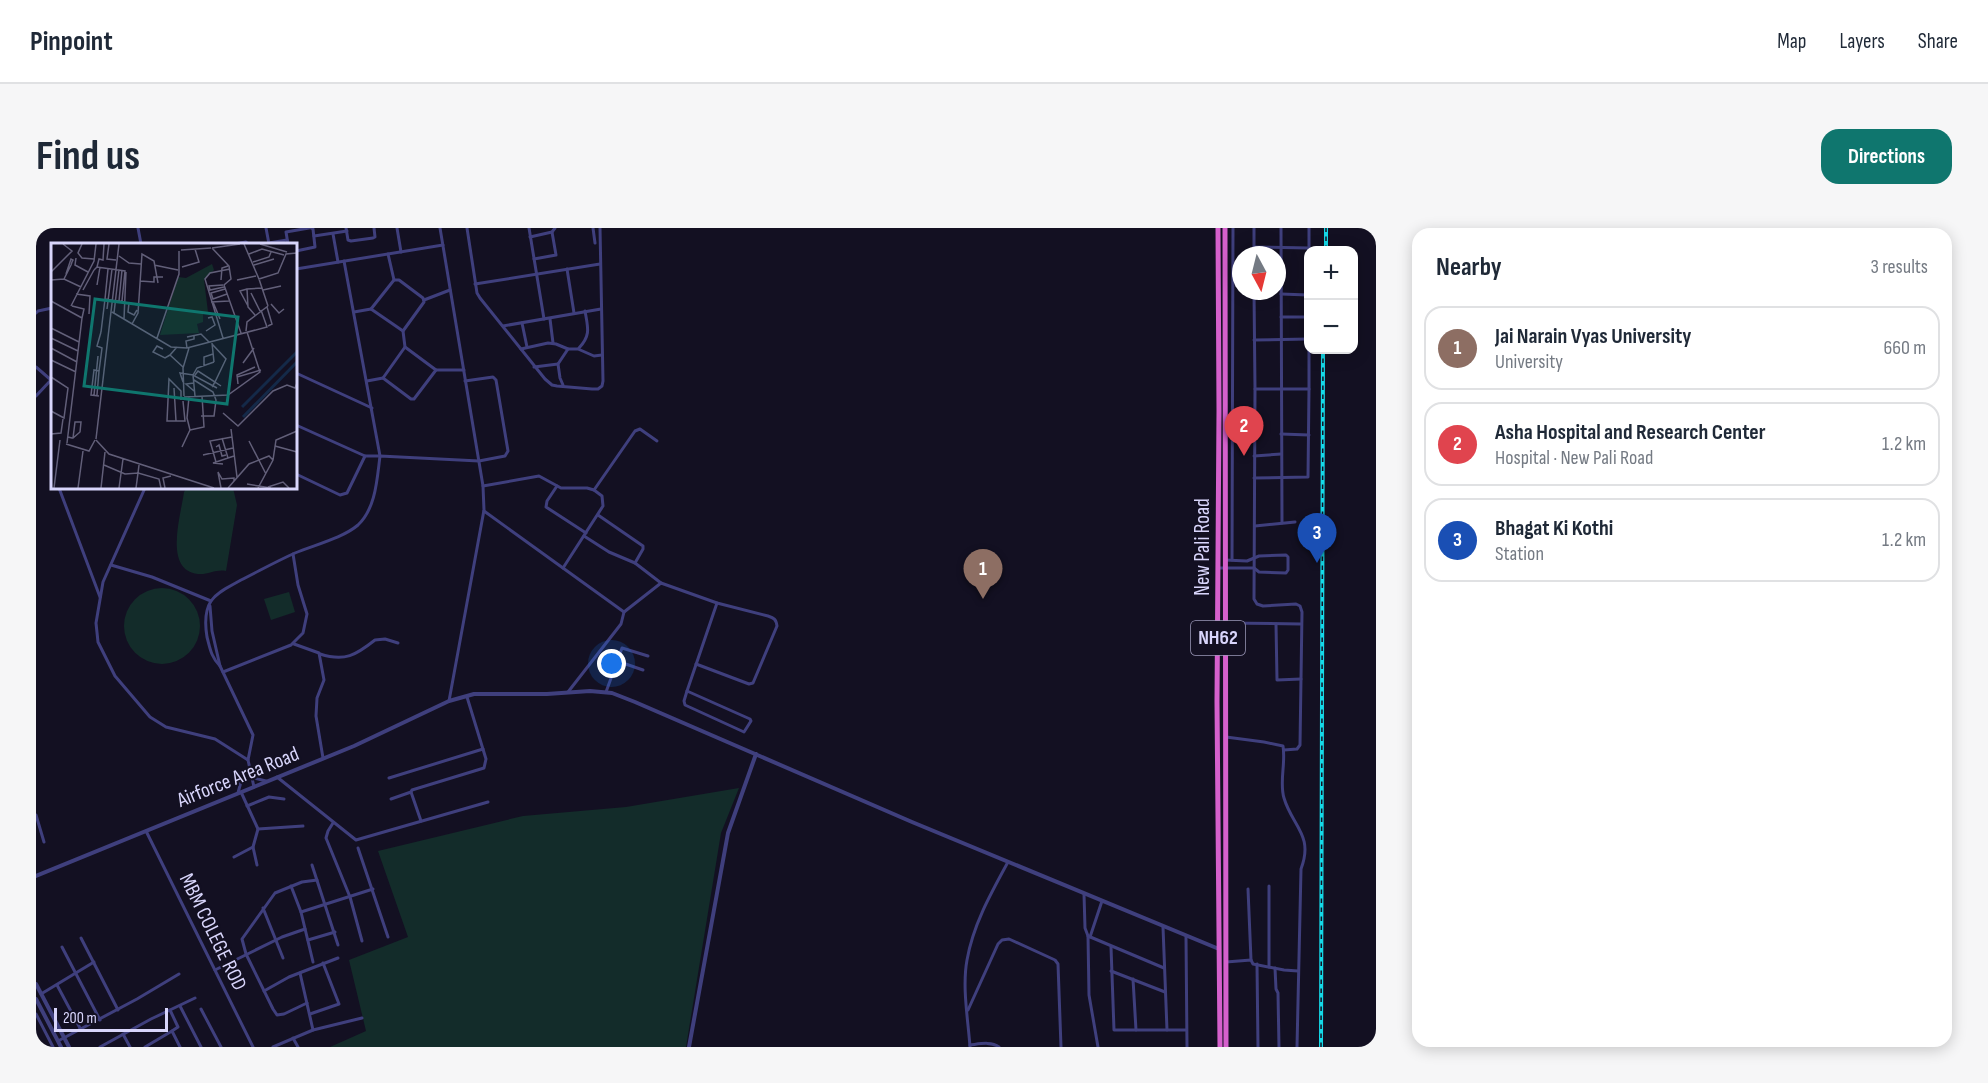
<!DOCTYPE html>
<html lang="en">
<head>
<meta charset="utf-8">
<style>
  :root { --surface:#fff; --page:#f6f6f7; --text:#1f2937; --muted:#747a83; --line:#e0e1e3; --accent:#0f766e }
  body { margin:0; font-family:"Sofia Sans Condensed",sans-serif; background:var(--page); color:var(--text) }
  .controls { position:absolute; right:18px; top:18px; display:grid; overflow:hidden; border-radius:12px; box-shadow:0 3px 15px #0003 }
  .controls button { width:54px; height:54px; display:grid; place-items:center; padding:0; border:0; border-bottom:2px solid var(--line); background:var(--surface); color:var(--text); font:30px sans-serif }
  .compass { position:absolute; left:1196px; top:18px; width:54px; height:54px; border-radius:50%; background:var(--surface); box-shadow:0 3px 15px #0003; rotate:173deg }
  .scale { position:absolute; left:18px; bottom:15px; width:114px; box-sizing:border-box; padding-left:6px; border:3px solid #d8d5fb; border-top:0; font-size:16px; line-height:21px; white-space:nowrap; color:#d8d5fb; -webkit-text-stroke:4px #131022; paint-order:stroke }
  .you { position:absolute; left:576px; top:436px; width:21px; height:21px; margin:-15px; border:4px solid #fff; border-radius:50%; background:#1a73e8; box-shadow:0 0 0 9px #1a73e833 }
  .badge { display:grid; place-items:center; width:39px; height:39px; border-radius:50%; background:var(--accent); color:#fff; font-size:20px; font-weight:700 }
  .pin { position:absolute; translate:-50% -50px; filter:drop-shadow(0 2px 3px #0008) }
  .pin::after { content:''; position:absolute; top:32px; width:21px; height:18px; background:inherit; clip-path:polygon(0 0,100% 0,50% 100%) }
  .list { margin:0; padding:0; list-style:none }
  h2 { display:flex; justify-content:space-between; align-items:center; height:78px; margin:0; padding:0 24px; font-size:26px }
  h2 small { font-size:20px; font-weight:400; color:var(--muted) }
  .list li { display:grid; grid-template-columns:39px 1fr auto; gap:18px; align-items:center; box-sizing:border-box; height:84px; margin:0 12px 12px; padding:0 12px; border:2px solid var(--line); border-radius:18px }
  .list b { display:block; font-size:22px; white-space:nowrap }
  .list p { margin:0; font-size:20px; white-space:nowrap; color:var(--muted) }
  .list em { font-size:20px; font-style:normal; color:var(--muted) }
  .map { position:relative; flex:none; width:1340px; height:819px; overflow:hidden; border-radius:18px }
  header { display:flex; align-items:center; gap:36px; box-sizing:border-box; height:84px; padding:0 30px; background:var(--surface); border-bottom:2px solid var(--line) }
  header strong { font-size:28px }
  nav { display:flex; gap:33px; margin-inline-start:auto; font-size:21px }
  .intro { display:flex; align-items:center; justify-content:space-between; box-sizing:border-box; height:144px; padding:0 36px }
  h1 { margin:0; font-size:42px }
  .button { padding:15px 27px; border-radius:18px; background:var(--accent); color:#fff; font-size:21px; font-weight:700 }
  main { display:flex; gap:36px; padding:0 36px }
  aside { flex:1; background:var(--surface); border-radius:18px; box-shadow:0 3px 15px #0003 }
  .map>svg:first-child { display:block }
</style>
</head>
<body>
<header>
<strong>Pinpoint</strong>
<nav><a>Map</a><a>Layers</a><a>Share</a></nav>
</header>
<div class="intro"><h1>Find us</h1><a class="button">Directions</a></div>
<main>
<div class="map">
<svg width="1340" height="819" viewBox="0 0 1340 819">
  <rect width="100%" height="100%" fill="#131022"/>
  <g fill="#132c2a">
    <path d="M151,260h46l4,17 -11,66c-10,-2 -18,4 -28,3 -35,-4 -17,-59 -14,-82z"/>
    <circle cx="126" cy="398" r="38"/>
    <path d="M253,364l6,20 -24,8 -7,-21z"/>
    <path d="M703,560l-18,45 -35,214h-356l36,-16 -17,-71 59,-23 -30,-86 145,-35 103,-9z"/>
  </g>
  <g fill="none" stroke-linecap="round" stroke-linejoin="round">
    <g stroke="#3f3f7d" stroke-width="3">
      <path d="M102,0l3,16"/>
      <path d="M230,0l3,16"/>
      <path d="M310,0l2,12 3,1 22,-3 2,-1 -1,-9"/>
      <path d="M361,0l4,24"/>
      <path d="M404,0l43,258 1,24 -35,191"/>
      <path d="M431,0l10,65 3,5 65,81 7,6 5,1 35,3h6l4,-3 1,-5 -3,-153"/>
      <path d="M493,0l15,91"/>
      <path d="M557,0l2,15"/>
      <path d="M1218,0v27"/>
      <path d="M1245,0l1,295"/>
      <path d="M297,6l5,28"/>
      <path d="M278,8l33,-5"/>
      <path d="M494,9l22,-5 3,-4"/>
      <path d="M233,15l18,-3"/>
      <path d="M199,16l11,-2 2,2"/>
      <path d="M252,16l-2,-12 23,-4"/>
      <path d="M1218,19l55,1"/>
      <path d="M1273,22v-22"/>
      <path d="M260,23l19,-4 -2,-18 -2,-1"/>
      <path d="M1272,25v53"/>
      <path d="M352,26l6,26"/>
      <path d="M498,31l22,-4 -4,-23"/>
      <path d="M260,41l147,-24"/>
      <path d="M531,41l7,44"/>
      <path d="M439,56l125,-20"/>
      <path d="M1218,63l1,98h54v-39"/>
      <path d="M1245,66l27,1"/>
      <path d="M388,72l26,-10"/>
      <path d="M335,81l23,-29h5l24,18 1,4 -21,29"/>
      <path d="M318,84l17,-3 32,22 2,16 31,23 -22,29h-3l-28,-21 -16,3"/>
      <path d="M0,85l2,-2 14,-3"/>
      <path d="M1245,89h27"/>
      <path d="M514,91l3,24"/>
      <path d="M486,95l5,24"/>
      <path d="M467,98l98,-17"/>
      <path d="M1218,112l54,-1"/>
      <path d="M543,120c12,-13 9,-20 6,-37"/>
      <path d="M485,121l27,-6 8,1 12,5h10l16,7 8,-1"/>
      <path d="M0,139l15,13 -15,16"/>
      <path d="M498,139l24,-3"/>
      <path d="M400,142h28"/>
      <path d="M260,145l76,35"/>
      <path d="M347,150l22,-31"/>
      <path d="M527,157l-3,-7 -2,-14 10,-15"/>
      <path d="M1219,161l-1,210 3,5 6,2 33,-2 4,2 2,6 -2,133 -3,4 -13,1"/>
      <path d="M260,197l69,31h15l-36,-195"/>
      <path d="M1245,206l28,1"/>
      <path d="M1218,228l27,-2"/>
      <path d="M260,246l44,21 7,-2 18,-37"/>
      <path d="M1218,250l54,-1 1,-88"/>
      <path d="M447,258l56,-10 22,12h26l7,2 8,6 1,10 -40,62"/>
      <path d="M521,258l-10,15 -1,6 40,26"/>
      <path d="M23,260l41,109"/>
      <path d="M109,260l-42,94 -7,41 2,19 17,34 35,41 16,10 49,12 33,21"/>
      <path d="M558,262l41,-59 5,-2 17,12"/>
      <path d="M448,283l140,101 -3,12 -53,68"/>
      <path d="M562,287l45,31v3l-8,14"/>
      <path d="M1219,298l40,-4"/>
      <path d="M548,308l25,16 26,11 26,20"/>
      <path d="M1196,332l1,-332"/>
      <path d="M75,337l41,12 59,24"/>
      <path d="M1182,340h36l5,4 27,1 2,-3v-13l-2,-2 -27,1 -12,5 -22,-1"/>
      <path d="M174,378l2,25 8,35 33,69 -5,25 6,27"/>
      <path d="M588,384l37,-29 56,20 51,13c6,2 8,3 9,10l-24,57 -4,1 -53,-20"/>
      <path d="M1188,395l77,1"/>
      <path d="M1240,396l1,56 24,-1"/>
      <path d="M258,416l25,9 5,27 -7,18 -1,18 7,42"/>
      <path d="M284,426c25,8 36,1 55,-14l10,-1 13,4"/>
      <path d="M581,433l26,9"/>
      <path d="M184,438c-9,-9 -10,-18 -13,-29 -2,-12 -3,-25 4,-36 7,-10 20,-15 30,-21 18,-9 36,-19 54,-27 19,-8 48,-15 63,-28 18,-17 19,-46 22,-69l99,5 26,-5 3,-5 -12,-71 -3,-3 -28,4"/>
      <path d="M187,444l68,-27 12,-12 4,-19 -9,-29 -5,-31"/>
      <path d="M651,463l63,28 1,2 -7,11 -59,-27 -1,-4z"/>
      <path d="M651,463l30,-88"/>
      <path d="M570,464l16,-44 26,8"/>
      <path d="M1190,509l38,5 19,4c3,17 -4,36 1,52 8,28 30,37 17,71l-4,178"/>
      <path d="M214,549l16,4"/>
      <path d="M241,549l79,63 132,-38"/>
      <path d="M353,550l94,-29"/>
      <path d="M202,565l4,-15 6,-9"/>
      <path d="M355,571l20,-7"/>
      <path d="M211,578l22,-9 15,2"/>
      <path d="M0,587l8,27"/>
      <path d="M385,593l-10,-29 1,-2 72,-22 2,-9 -19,-62"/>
      <path d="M297,595l-5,8 -2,7 24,59 12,44"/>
      <path d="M222,601l45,-3"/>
      <path d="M110,603l107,216"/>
      <path d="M217,619l4,18"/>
      <path d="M322,620l30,89"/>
      <path d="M198,629l19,-10 5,-18 -17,-37"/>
      <path d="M276,637l26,80"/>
      <path d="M255,658l10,26 12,50"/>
      <path d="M1212,661l3,71"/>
      <path d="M1048,666l1,34 3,8 1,59 9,52"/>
      <path d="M227,680l20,50"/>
      <path d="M265,684l72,-23"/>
      <path d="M1127,699l4,103"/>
      <path d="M1052,708l76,32"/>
      <path d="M1054,709l12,-36"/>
      <path d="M1150,709l1,110"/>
      <path d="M45,710l37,72"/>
      <path d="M272,712l27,-8"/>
      <path d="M26,719l38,73"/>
      <path d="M1075,719l3,83h72"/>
      <path d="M1190,734l25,-2 2,4 31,6 14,1"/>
      <path d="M1221,736l1,83"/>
      <path d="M1233,739v-81"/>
      <path d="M1239,740l1,21 2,4 1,54"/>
      <path d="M179,742l67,-33 23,-8"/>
      <path d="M1075,743l54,21"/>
      <path d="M264,745l13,57"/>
      <path d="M1097,751l3,51"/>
      <path d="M21,757l24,45"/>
      <path d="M228,763l25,-14 49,-19"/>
      <path d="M5,766l53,-32"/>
      <path d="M271,775l-23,11 -7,1 -4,-6 -27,-55 -4,-15 33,-46 27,-11 15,-2"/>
      <path d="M144,778l21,41"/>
      <path d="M165,781l20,38"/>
      <path d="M134,782l8,17 -6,4"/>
      <path d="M932,782l30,-66 4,-4 7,-1 46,21 3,4 3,83"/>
      <path d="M0,786l17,33"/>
      <path d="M274,786l29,-10 -16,-41"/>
      <path d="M87,806l7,13"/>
      <path d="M257,810l5,9"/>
      <path d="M22,813l79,-42 42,-25"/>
      <path d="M934,817c9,-1 21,-4 29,2"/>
      <path d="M64,819l51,-28 44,-21"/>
      <path d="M109,819l27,-16 8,16"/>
      <path d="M237,819l40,-17 49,-12"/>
      <path d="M934,819c-2,-28 -8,-60 -3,-87 6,-35 24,-67 41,-98"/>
    </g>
    <g stroke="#3f3f7d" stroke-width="4">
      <path d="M0,648l318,-130 95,-45 25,-7h73l43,-3 22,2 23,9 277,120 307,127"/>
      <path d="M0,756l33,63"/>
      <path d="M0,771l25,48"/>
      <path d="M653,819l39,-214 28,-79"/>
    </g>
    <g stroke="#d560cc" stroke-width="5">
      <path d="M1182,0l1,183 -2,291 3,345"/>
      <path d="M1189,0l1,819"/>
    </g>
    <defs>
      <g id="rail">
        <path d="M1290,22v-22"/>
        <path d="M1285,819l2,-697"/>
      </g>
    </defs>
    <use href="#rail" stroke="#14d9e8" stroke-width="4"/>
    <use href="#rail" stroke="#131022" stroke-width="1.5" stroke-dasharray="4.5" stroke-linecap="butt"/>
  </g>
  <g text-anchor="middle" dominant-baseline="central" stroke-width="4.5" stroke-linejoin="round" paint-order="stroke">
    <rect fill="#131022" stroke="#9d9aba" stroke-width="1.5" x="1155" y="393" width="54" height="34" rx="4.5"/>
    <g font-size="20" font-weight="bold" fill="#d8d5fb">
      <text x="1182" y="410">NH62</text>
    </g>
    <g font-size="21" fill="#d8d5fb" stroke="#131022">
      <text transform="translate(1166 319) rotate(-90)">New Pali Road</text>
      <text transform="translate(202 549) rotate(-22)">Airforce Area Road</text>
      <text transform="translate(177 704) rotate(64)">MBM COLEGE ROD</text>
    </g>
  </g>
  <g transform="translate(15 15)">
    <rect width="246" height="246" fill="#131022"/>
    <path d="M161,21l2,6 -10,10 4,32 -5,2v8l-6,2 2,9 -39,2 18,-58 8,1z" fill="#132c2a"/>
    <path fill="none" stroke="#142948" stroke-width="3" d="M191,164l55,-55M192,174l54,-55"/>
    <path fill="none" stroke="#625f79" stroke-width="1.5" d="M31,1l-4,9 4,5 12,1M58,1l-2,15 9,1M193,1l15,35 19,-6 8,-19 11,-1M209,1l27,8M161,5l17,18 2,13 -7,6 17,48M161,5l28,-4M130,7l30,-2M198,11l13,-5 22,6M68,13l10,7 12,1M25,15l-1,7 13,7M202,19l16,-5 2,-5M103,22l24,5M203,22l20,-6M46,24l2,-8 4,1 1,-16M131,24l17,-5 -4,-13M57,26l-3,30 20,3M43,27l3,-3 28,4 -3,30M0,29l21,-21 -9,-7M13,36l7,-14 1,-3 1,-2 -2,-1 -5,15M208,36l9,27M0,37l13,-1 17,8M170,37l1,-12 6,-2M186,37l19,-4M89,38l14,1v-5h9M46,42l3,-18M172,42l-14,1 1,4 14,-3M174,46l-14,4 2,6 14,-5M196,46l-7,2 8,15M32,47l11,-20M212,47l18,-4M200,50l9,18M25,51l14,2 -1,18M0,58l31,17 -15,125M68,58l3,-31M160,59l18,-1M162,59l7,17M220,61l8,9 5,-4M20,63l23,-45 2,-17M21,63l12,3 -2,9M216,64l5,17 -4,2M56,66l5,-40M86,67l-3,5 -6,-3 1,-9 9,2M61,69l59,35 16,1 80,-21 -6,-17M63,70l5,-43M204,72l-7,-8 -1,-18 15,-1M73,76l2,-47M81,81l6,-11 4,-59 12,7 4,22M0,85l28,14M155,88l9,-6 -3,-8 -4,1M195,88l1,-9 21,-16M50,89l4,-33M136,94l14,-3 8,8M0,95l27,13M106,95l22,-64v-23M172,95l-18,-59 5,-6 20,-4M161,100l2,19M161,101l14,15 -11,23 6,4M126,104l-7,8 13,12M0,105l26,14M136,105l-1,-7 8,-2v-3M112,106l-6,-3 -4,6 12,6 5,-3M0,117l25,12M192,120l11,-15M153,123v-9l9,-3M48,128l3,-23 -5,-2 4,-14M144,132l3,-4 17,11 -3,5M0,134l17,11 -4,30 -13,-7M186,134l24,-7M143,137l19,12 3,8 -2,16h-13M132,139l-3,-9 13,2 4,-7 17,-6M143,140l-8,1 8,7M187,141l-1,-9 18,-8M123,145l2,33M43,152l4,-39M46,152l2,-24 -5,-1 -3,25 8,1M133,153l-1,-28 6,-20M144,153l-2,-21 24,13M133,154l44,-2 32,-23 -13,-40M130,157v-9l-12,-12 -2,42h18l-2,-20M172,170l15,13 35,-35 14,-6 8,3 2,-5M180,186l6,48M139,187l14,-3 -2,-31M0,191l10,-1 2,-14M17,194l4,1h1l7,-6 1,-10h-6l-2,16M171,195l6,20M45,196l23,-195M45,197l13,14 105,34M198,198l17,33M15,201l23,7 6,-11M224,203l22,6M131,204l8,-17 -3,-12 2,-21M165,204l3,-2 3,11 4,-1M152,212l30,-7M165,219l-6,-21 22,-4M172,221l-10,-1 21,-7M53,222l21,9 13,-1 -2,15M88,222l-1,8 21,6 2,9M196,241l24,4M217,244l15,-5 6,6M3,245l6,-48M27,245l5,-37M50,245l4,-36M68,245l4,-29M114,245l-2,-10 8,-2M170,245l-3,-16 4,7 12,-1v4M177,245l21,-24 20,-8 4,4M207,245l15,-28 3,-20 21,-9"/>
    <path fill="#0f766e" fill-opacity="0.15" stroke="#0f766e" stroke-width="3" d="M44,56l143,18 -11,87 -143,-18z"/>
    <rect width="246" height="246" fill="none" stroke="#d8d5fb" stroke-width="3"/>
  </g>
</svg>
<div class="controls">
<button>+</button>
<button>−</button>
</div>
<svg class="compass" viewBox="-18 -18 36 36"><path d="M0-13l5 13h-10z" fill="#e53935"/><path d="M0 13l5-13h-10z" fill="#747a83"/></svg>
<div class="scale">200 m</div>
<div class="you"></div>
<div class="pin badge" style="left:947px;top:371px;background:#8d6e63">1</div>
<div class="pin badge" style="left:1208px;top:228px;background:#e0444e">2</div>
<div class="pin badge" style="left:1281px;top:335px;background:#1a4fb4">3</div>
</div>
<aside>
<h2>Nearby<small>3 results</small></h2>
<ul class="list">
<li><span class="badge" style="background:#8d6e63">1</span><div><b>Jai Narain Vyas University</b><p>University</p></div><em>660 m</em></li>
<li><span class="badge" style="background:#e0444e">2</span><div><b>Asha Hospital and Research Center</b><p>Hospital · New Pali Road</p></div><em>1.2 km</em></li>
<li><span class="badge" style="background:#1a4fb4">3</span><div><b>Bhagat Ki Kothi</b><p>Station</p></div><em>1.2 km</em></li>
</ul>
</aside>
</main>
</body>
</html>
